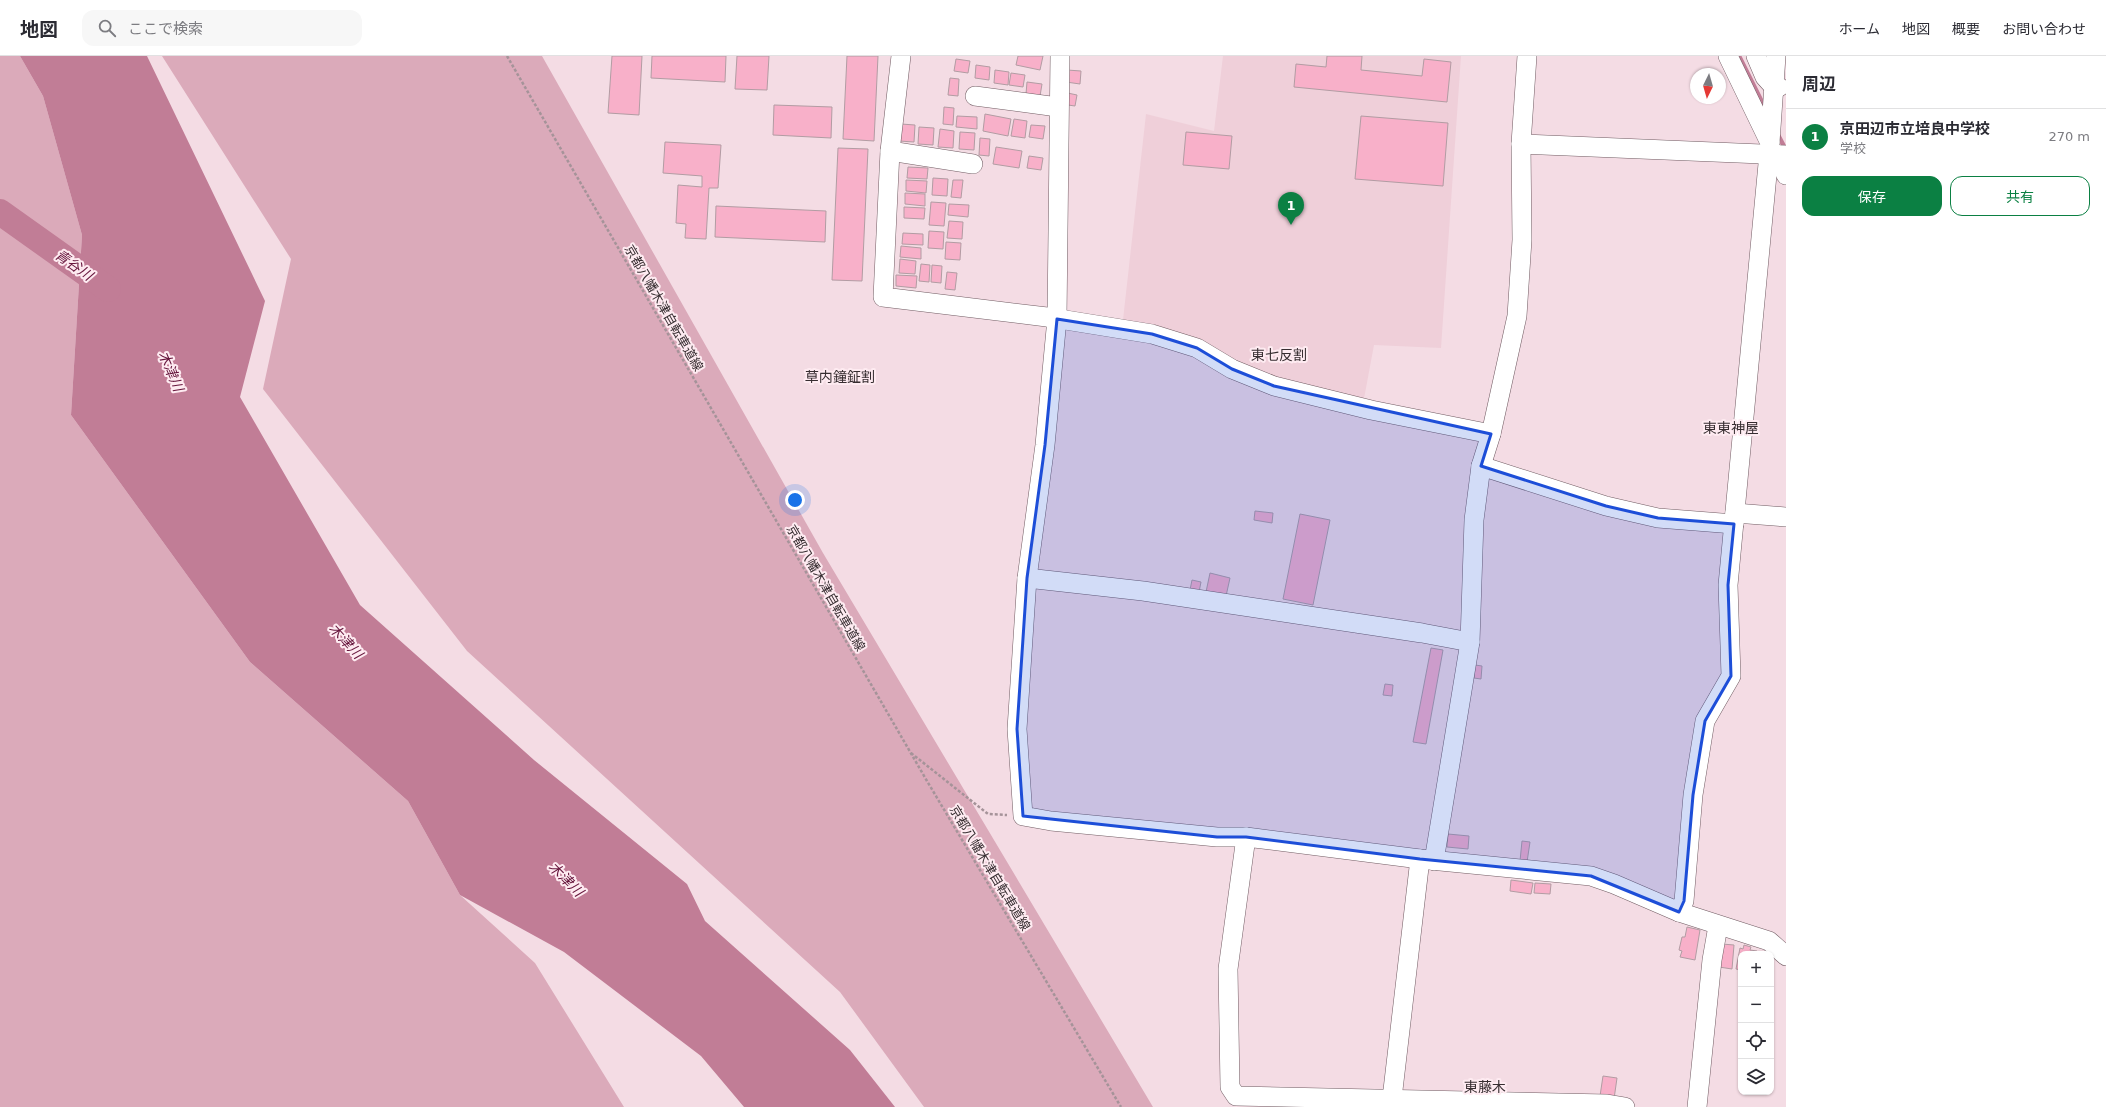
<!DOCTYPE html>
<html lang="ja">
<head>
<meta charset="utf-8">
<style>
  :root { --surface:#fff; --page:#f7f7f7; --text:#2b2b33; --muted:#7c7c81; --line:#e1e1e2; --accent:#0b8043 }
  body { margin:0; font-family:"DejaVu Sans","Noto Sans JP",sans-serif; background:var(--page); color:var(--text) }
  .controls { position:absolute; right:12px; bottom:12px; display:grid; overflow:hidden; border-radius:8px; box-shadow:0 1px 3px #0004 }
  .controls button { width:36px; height:36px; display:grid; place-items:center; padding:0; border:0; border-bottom:1px solid var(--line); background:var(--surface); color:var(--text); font:20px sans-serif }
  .compass { position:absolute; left:1690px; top:12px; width:36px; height:36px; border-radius:50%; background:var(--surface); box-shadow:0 1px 3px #0004; rotate:185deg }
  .you { position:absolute; left:795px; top:444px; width:14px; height:14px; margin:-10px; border:3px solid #fff; border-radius:50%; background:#1a73e8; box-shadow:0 0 0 6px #1a73e833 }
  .badge { display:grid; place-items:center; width:26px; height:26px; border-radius:50%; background:var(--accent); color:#fff; font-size:13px; font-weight:700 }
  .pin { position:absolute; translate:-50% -33px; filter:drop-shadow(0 1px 2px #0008) }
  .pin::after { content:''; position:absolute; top:21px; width:14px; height:12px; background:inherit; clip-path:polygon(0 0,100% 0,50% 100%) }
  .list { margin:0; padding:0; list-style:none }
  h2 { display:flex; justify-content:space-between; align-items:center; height:52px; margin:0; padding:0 16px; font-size:17px }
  h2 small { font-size:13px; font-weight:400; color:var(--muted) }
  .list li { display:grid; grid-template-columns:26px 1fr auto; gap:12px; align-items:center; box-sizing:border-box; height:56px; padding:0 16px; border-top:1px solid var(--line) }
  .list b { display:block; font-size:15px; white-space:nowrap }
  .list p { margin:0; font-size:13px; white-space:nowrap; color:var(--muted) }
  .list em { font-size:13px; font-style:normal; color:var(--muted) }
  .actions { display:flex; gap:8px; padding:12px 16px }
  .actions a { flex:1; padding:9px 0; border:1px solid var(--accent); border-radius:12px; text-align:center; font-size:14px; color:var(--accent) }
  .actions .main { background:var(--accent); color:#fff }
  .icon { flex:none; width:22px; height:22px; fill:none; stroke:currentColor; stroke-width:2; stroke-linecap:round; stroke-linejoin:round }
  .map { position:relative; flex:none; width:1786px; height:1051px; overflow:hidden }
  header { display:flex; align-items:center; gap:24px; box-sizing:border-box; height:56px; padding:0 20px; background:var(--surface); border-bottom:1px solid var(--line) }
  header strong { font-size:19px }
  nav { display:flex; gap:22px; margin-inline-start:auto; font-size:14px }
  .search { width:280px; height:36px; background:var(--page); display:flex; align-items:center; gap:10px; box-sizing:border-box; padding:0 14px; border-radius:12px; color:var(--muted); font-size:15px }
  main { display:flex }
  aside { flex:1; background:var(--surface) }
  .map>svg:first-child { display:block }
</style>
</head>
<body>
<header>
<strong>地図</strong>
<div class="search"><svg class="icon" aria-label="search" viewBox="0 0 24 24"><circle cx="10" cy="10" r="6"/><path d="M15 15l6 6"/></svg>ここで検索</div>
<nav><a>ホーム</a><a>地図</a><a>概要</a><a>お問い合わせ</a></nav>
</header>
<main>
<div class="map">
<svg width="1786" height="1051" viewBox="0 0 1786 1051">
  <rect width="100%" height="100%" fill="#f4dce4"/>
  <path fill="#efcfd9" d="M1223,0h238l-20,292 -67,-3 -11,59 -92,-24 -148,-60 23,-206 68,17z"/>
  <g fill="#dbaaba">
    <path d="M0,0h20l23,40 39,139 -11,180 179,247 158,139 52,94 75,68 89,144h-624z"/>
    <path d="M162,0h380l281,497 330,554h-229l-84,-115 -373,-341 -204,-262 28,-130z"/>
  </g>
  <path fill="#c17d96" d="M20,0h127l118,245 -25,96 120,208 174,155 153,124 18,37 145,129 45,57h-151l-43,-51 -137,-104 -104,-57 -52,-94 -158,-139 -179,-247 11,-180 -39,-139z"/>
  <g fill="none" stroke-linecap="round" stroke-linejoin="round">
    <g stroke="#c17d96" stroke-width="4.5">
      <path d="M1739,0l27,54"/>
      <path d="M1777,77l9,17"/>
    </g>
    <path stroke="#c17d96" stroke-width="26" d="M0,156l108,77"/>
  </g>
  <g fill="#f8b0c9" stroke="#b29ca3">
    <path d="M612,0h30l-3,59 -31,-2z"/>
    <path d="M652,0h74l-1,26 -74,-4z"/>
    <path d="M737,0h32l-2,34 -32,-1z"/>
    <path d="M847,0h31l-4,85 -31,-2z"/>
    <path d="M1018,0h25l-3,14 -24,-5z"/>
    <path d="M1327,0h35l-1,14 61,6 2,-17 27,3 -4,40 -153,-15 2,-23 30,3z"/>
    <path d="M956,3l14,2 -2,12 -14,-2z"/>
    <path d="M976,9l14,2 -1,13 -14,-2z"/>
    <path d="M995,14l14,2 -1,13 -14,-2z"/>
    <path d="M1067,14l14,1 -1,13 -14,-2z"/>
    <path d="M1011,17l14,2 -2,12 -14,-2z"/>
    <path d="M950,22l9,1 -1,17 -10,-1z"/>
    <path d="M1027,26l15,2 -2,12 -14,-2z"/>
    <path d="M1063,36l14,3 -2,11 -14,-2z"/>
    <path d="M774,49l58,2 -1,31 -58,-3z"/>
    <path d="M944,51l10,1 -1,17 -10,-1z"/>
    <path d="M985,58l26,5 -3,17 -25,-5z"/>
    <path d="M957,60l20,1v12l-21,-2z"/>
    <path d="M1361,60l87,7 -5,63 -88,-7z"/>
    <path d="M1014,63l13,2 -2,17 -14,-2z"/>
    <path d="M901,68l14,1 -1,17 -15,-1z"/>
    <path d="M1031,69l14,1 -2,13 -14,-2z"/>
    <path d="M919,71l15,1 -1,17 -15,-1z"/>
    <path d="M940,73l14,2 -1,17 -15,-1z"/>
    <path d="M960,76l15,1 -1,17 -15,-1z"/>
    <path d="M1186,76l46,4 -3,33 -46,-4z"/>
    <path d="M980,82l10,1 -1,17 -10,-1z"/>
    <path d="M665,86l56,3 -3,43h-9l-3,51 -21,-1 1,-14 -10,-1 2,-38 24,2v-11l-39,-3z"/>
    <path d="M996,91l26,4 -3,17 -26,-4z"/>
    <path d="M838,92l30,1 -6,132 -30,-1z"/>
    <path d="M1029,100l14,2 -2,12 -14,-2z"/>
    <path d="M908,111l20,1 -1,11 -20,-1z"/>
    <path d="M933,122l15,1 -1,17 -15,-1z"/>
    <path d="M906,124l21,1 -1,12 -20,-2z"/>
    <path d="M953,124h10l-2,18 -10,-1z"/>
    <path d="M905,137l20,1v12l-20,-2z"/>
    <path d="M931,146l15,1 -2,23 -15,-1z"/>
    <path d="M949,148l20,1 -1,12 -20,-2z"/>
    <path d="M716,150l110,5 -1,31 -110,-5z"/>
    <path d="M904,151l21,1 -1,11 -20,-1z"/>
    <path d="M949,165l14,1 -1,17 -15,-1z"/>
    <path d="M929,175l15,1 -1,17 -15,-1z"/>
    <path d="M903,177l20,1v11l-21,-1z"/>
    <path d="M946,186l15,1 -1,17 -15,-1z"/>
    <path d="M901,190l20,2v11l-21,-2z"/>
    <path d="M900,203l16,2 -1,13 -16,-1z"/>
    <path d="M921,208l9,1 -1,17 -10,-1z"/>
    <path d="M932,209l10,1 -1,17 -10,-1z"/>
    <path d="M947,216l10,1 -2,17 -10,-1z"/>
    <path d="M896,219l21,1 -1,12 -20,-2z"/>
    <path d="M1255,455l18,2 -1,10 -18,-3z"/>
    <path d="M1300,458l30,6 -17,85 -30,-6z"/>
    <path d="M1210,517l20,5 -4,18 -20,-4z"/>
    <path d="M1192,524l9,2 -2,10 -9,-2z"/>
    <path d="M1431,592l12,2 -17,94 -13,-2z"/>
    <path d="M1475,609l7,1 -1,13 -7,-1z"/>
    <path d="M1385,628l8,1 -1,11 -9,-1z"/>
    <path d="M1448,778l21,2 -1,13 -21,-2z"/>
    <path d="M1522,785l8,1 -3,20 -7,-1z"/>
    <path d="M1511,824l22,3 -2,11 -21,-3z"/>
    <path d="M1535,827l16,1 -1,10 -16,-1z"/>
    <path d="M1687,871l13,3 -5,30 -15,-3 2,-6 -3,-1 3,-13h3z"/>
    <path d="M1722,888l12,1 -2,24 -13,-2z"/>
    <path d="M1744,889l7,2 -1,3 7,1 -1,3h-15v16l-5,-1 4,-21 3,1z"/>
    <path d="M1603,1020l14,2 -3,21 -14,-3z"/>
  </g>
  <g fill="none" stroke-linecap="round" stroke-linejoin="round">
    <defs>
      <g id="minor">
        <path d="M901,0l-11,95 -7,146 164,20 105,17 45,14 35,21 42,17 97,24 120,24"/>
        <path d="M1060,0l-3,263 -12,126 -18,133 -10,151 6,87 28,5 166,16h29l174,22 171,17 23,8 65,28 90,29 17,15"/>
        <path d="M1756,0l9,21 9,10h5"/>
        <path d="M975,40l83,11"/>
        <path d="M1770,86l6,-86"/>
        <path d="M1521,88l265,11"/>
        <path d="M890,95l83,13"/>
        <path d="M1776,98l10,21"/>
        <path d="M1481,410l125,40 52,12 76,6"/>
        <path d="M1735,457l51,4"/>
        <path d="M1027,522l116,13 279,42 48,9"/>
        <path d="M1246,781l-18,132 2,118 6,9 371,8 18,3"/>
        <path d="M1434,805l36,-219 4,-122 7,-54 10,-32 26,-118 5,-76 -1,-96 6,-88"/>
        <path d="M1679,856l5,-11 9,-106 12,-74 26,-45 -3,-91 42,-442 -42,-87"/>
        <path d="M1391,1051l29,-248"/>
        <path d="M1697,1051l15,-147 6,-34"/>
      </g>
    </defs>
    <use href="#minor" stroke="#715c63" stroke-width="20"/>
    <g stroke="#a59399" stroke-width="2.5" stroke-dasharray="3 2" stroke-linecap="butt">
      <path d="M507,0l420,725 194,326"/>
      <path d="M911,697l77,61 19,1"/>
    </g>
    <use href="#minor" stroke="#fff" stroke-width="19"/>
  </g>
  <path fill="#1d4ed8" fill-opacity="0.2" stroke="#1d4ed8" stroke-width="3" stroke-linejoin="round" d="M1057,263l95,15 45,14 35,21 42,17 217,48 -10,32 125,40 52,12 76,6 -6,61 3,91 -26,45 -12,74 -9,106 -5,11 -88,-36 -171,-17 -174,-22h-29l-194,-21 -6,-87 10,-151 18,-133z"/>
  <g text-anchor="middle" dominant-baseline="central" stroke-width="4" stroke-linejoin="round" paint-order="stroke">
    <g font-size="13" fill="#362d30" stroke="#feebf1">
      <text transform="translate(664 252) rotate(60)">京都八幡木津自転車道線</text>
      <text transform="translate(826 532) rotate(60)">京都八幡木津自転車道線</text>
      <text transform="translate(990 812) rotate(59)">京都八幡木津自転車道線</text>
    </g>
    <g font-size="14" font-style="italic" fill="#66153c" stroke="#feebf1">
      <text transform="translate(74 209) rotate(35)">青谷川</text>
      <text transform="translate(171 315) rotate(67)">木津川</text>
      <text transform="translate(346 585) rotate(47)">木津川</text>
      <text transform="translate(566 823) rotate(45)">木津川</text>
    </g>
    <g font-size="14" fill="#362d30" stroke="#feebf1">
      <text x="1279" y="299">東七反割</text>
      <text x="840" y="321">草内鐘鉦割</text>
      <text x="1731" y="372">東東神屋</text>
      <text x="1485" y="1031">東藤木</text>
    </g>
  </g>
</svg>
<div class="controls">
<button>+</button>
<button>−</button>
<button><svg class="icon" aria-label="locate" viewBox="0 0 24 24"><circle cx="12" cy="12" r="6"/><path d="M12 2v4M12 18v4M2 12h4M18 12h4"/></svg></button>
<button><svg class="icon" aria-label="layers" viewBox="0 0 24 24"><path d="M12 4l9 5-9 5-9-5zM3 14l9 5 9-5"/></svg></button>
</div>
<svg class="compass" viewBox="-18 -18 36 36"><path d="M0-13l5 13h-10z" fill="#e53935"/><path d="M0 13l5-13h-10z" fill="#7c7c81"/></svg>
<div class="you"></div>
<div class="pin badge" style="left:1291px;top:169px">1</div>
</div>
<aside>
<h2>周辺<small></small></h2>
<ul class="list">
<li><span class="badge">1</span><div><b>京田辺市立培良中学校</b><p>学校</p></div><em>270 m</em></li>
</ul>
<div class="actions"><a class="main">保存</a><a>共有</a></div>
</aside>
</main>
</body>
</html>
